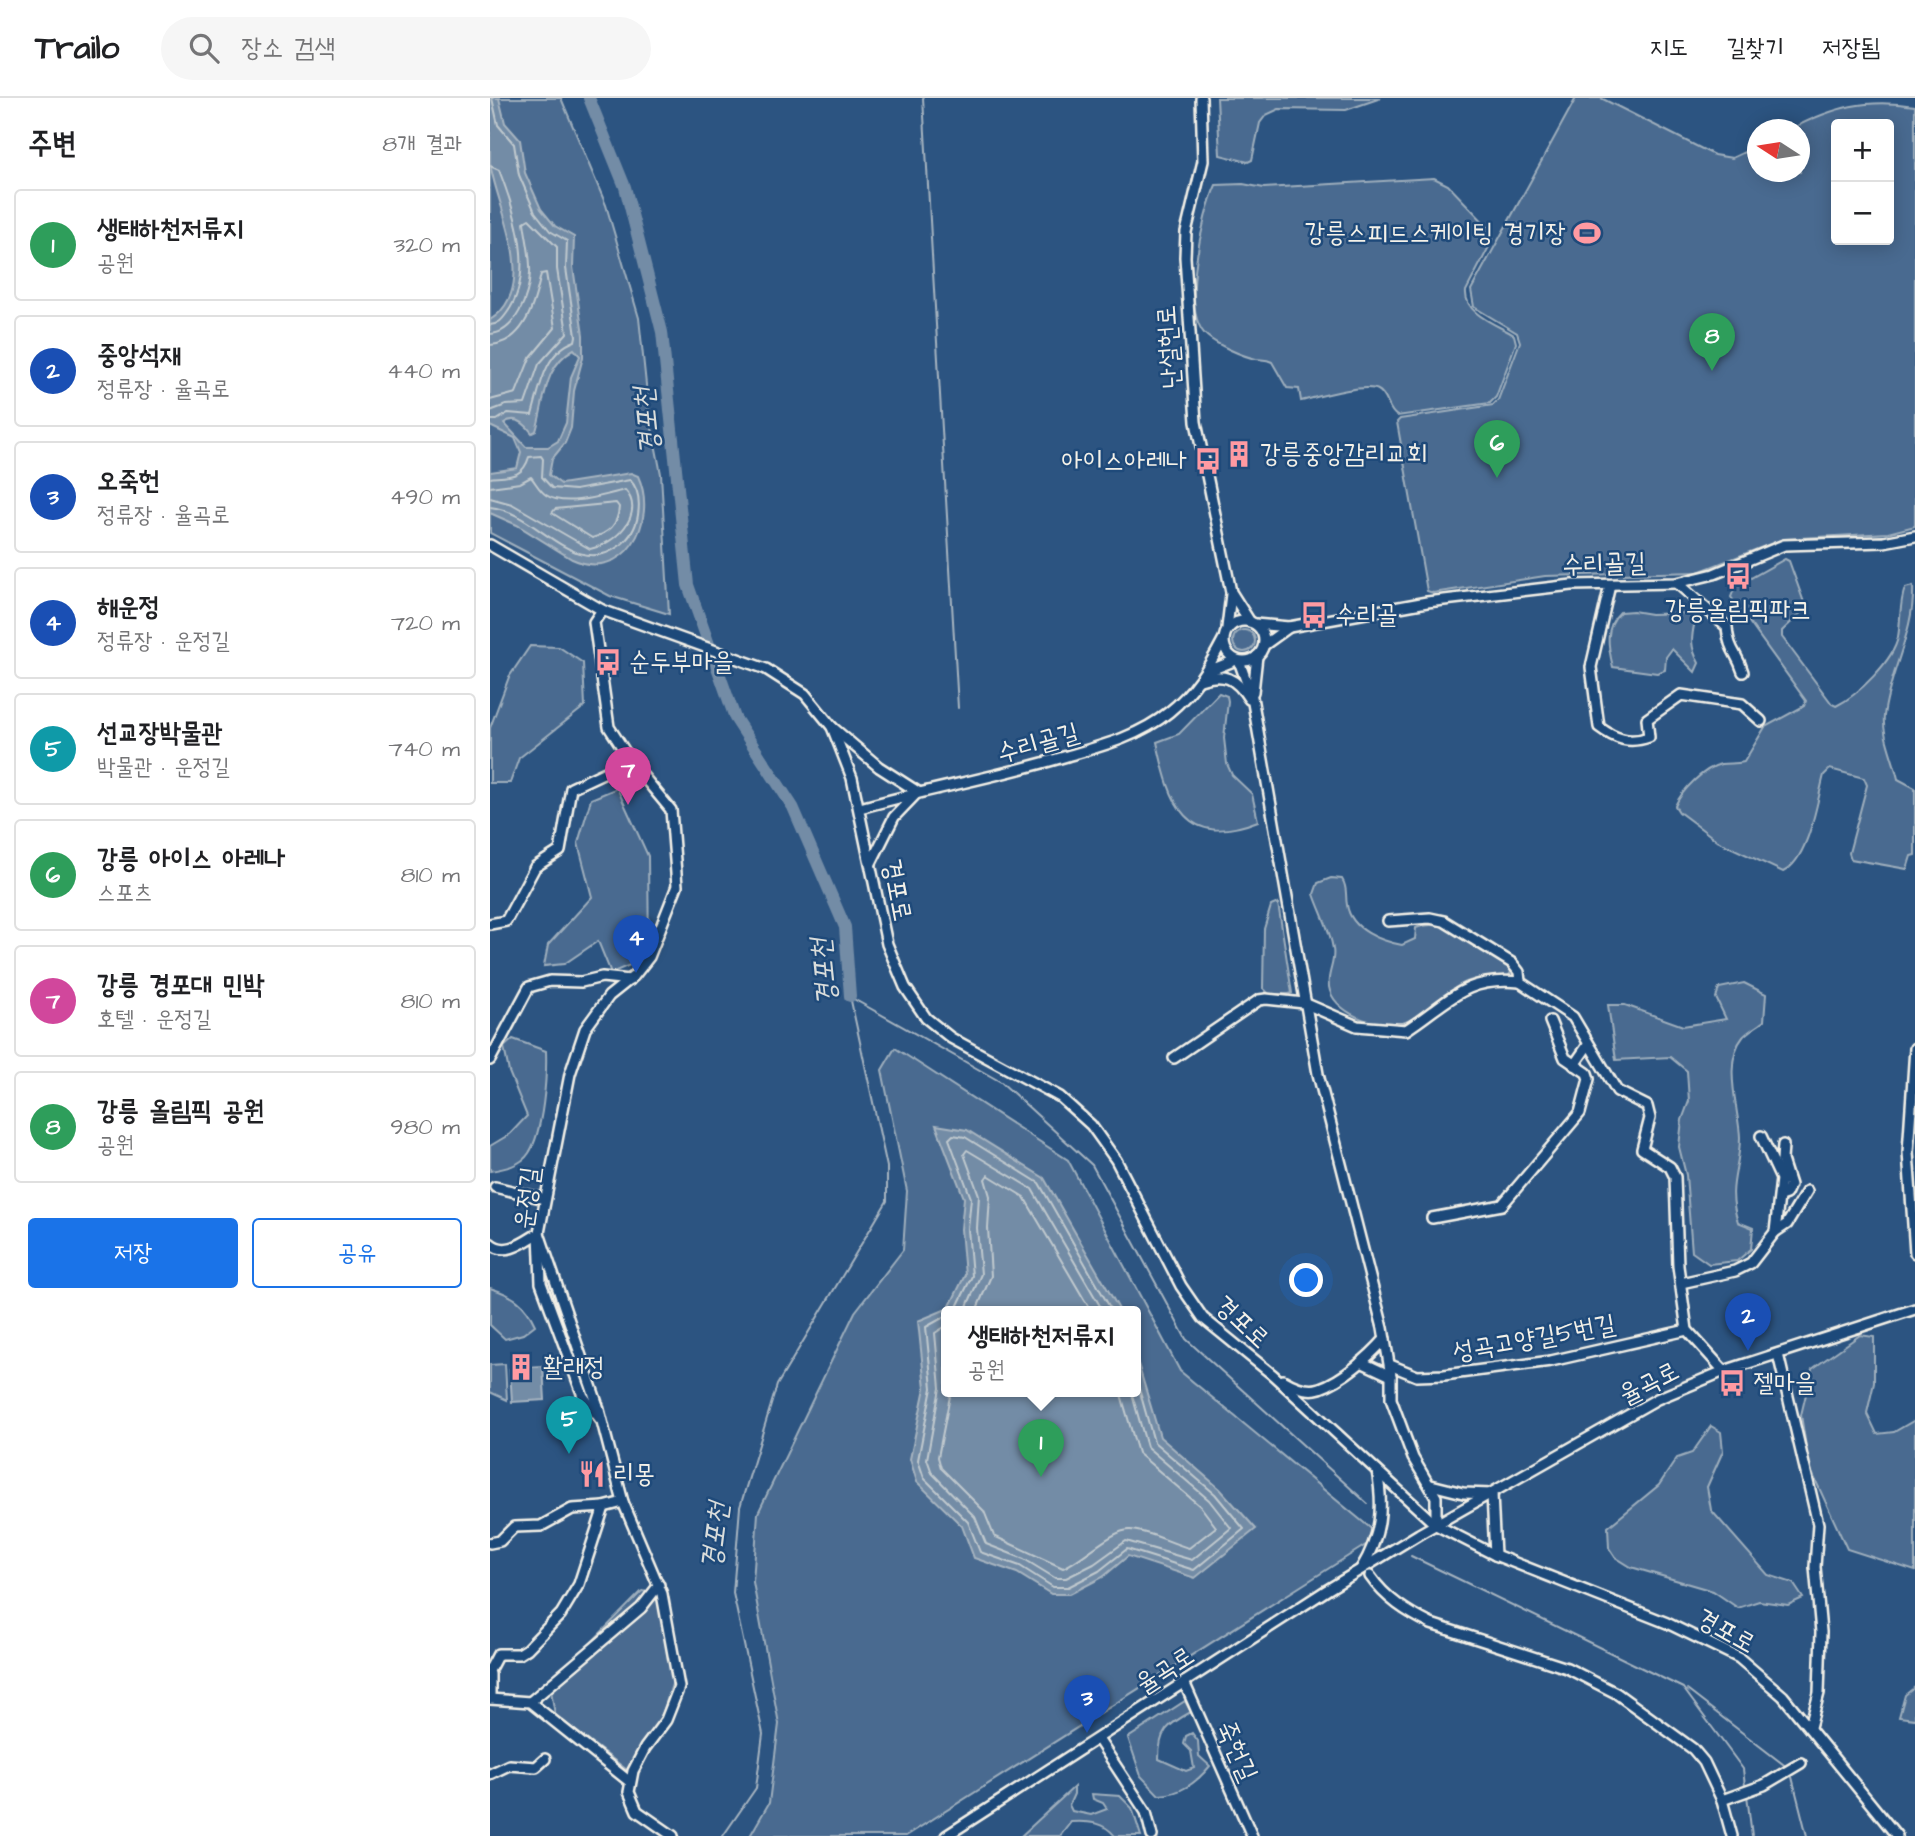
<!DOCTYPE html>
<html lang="ko">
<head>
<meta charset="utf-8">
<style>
  :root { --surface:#fff; --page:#f6f6f6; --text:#202124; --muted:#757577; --line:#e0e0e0; --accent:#1a73e8 }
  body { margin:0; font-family:"Architects Daughter","Poor Story",sans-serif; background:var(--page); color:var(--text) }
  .controls { position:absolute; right:21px; top:21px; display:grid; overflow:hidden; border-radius:7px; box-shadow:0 4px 18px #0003 }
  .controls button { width:63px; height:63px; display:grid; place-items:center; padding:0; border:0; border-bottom:2px solid var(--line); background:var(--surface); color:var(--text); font:35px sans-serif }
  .compass { position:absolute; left:1257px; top:21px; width:63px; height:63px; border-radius:50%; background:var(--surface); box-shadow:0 4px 18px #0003; rotate:282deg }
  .you { position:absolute; left:817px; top:1183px; width:24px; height:24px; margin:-18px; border:5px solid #fff; border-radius:50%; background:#1a73e8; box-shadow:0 0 0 10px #1a73e833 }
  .badge { display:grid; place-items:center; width:46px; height:46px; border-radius:50%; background:var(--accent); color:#fff; font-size:23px; font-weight:700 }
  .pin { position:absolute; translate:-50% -58px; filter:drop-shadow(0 2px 4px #0008) }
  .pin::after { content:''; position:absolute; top:37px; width:24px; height:21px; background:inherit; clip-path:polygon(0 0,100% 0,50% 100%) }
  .popup { position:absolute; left:451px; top:1208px; width:200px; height:91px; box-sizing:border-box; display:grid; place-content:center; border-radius:7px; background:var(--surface); filter:drop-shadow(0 2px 5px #0005); font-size:23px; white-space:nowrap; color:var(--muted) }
  .popup b { font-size:26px; color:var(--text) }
  .popup::after { content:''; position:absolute; left:50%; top:100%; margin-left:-14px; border:14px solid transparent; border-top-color:var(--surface) }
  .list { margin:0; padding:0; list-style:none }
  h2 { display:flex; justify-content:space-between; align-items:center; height:91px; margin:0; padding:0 28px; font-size:30px }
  h2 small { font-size:23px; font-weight:400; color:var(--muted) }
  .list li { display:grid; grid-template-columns:46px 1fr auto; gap:21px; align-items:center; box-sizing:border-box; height:112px; margin:0 14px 14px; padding:0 14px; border:2px solid var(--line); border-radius:7px }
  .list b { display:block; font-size:26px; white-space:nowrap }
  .list p { margin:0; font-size:23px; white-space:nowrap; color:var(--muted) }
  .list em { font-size:23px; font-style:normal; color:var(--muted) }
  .actions { display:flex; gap:14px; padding:21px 28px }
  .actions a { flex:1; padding:16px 0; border:2px solid var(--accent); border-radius:7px; text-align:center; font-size:24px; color:var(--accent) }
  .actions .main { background:var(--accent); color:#fff }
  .icon { flex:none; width:38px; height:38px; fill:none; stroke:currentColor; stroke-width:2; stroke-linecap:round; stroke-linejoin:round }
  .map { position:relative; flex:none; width:1425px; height:1738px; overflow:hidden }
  header { display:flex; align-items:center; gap:42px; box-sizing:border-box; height:98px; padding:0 35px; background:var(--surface); border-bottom:2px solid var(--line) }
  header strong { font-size:33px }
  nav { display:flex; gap:38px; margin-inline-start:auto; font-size:24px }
  .search { width:490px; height:63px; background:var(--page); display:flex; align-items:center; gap:18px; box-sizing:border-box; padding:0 24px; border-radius:38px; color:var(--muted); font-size:26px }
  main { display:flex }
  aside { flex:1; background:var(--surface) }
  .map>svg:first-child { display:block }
</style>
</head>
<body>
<header>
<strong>Trailo</strong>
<div class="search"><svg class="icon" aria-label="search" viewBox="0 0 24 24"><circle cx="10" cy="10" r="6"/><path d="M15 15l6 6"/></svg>장소 검색</div>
<nav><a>지도</a><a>길찾기</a><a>저장됨</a></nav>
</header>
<main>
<aside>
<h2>주변<small>8개 결과</small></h2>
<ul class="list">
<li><span class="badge" style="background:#2e9e5b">1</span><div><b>생태하천저류지</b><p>공원</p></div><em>320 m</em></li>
<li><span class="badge" style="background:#1a4fb4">2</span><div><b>중앙석재</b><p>정류장 · 율곡로</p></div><em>440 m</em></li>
<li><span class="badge" style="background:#1a4fb4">3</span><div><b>오죽헌</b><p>정류장 · 율곡로</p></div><em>490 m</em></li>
<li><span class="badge" style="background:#1a4fb4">4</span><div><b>해운정</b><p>정류장 · 운정길</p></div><em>720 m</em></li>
<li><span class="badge" style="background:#0f9aa8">5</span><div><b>선교장박물관</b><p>박물관 · 운정길</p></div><em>740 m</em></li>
<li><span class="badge" style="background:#2e9e5b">6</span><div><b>강릉 아이스 아레나</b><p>스포츠</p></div><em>810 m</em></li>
<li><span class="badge" style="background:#d1479c">7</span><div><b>강릉 경포대 민박</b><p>호텔 · 운정길</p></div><em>810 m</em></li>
<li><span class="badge" style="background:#2e9e5b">8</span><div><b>강릉 올림픽 공원</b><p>공원</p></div><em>980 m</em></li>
</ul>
<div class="actions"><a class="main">저장</a><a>공유</a></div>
</aside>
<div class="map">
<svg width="1425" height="1738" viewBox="0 0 1425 1738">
  <rect width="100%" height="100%" fill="#2c5481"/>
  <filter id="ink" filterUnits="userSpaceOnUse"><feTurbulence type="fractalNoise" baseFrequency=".0143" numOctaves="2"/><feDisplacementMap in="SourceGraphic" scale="14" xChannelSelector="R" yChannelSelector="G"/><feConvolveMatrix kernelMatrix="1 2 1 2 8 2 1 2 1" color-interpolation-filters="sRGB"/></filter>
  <g filter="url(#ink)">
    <g fill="#496b90" stroke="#9eaebc" stroke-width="2" fill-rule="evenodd">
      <path d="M0,0h71l45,107 33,113 10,95 12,61 8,140 -59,-18 -120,-63z"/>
      <path d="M727,0h164l-35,12 -67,-1 -13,6 -6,8 -8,37 -4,2 -28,-7z"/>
      <path d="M1086,0h25l113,57 18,3 25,-12 1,26h42v-42l-9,-1c43,-22 75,-31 124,-23v420l-27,7 -105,6 -85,33 -153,4 -112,17 -6,-2 -30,-169 3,-3 93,-14 5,-5 22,-58 -3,-9 -43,-26 -3,-17zM1346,26h53v116h-53z"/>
      <path d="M944,80l14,7 44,46v10l-26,50c-2,23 30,33 48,44l2,8 -20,54 -6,6 -93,13c-10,-6 -9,-21 -19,-26 -13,-7 -61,7 -77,11l-2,-12 -12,-1 -15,-26c-6,-3 -10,-2 -16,-3 -14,-3 -39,-14 -49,-23 -28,-23 -4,-123 9,-151l27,-1 21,4z"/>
      <path d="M1295,461l4,2 17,47 -24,23v6l50,67 4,2c21,-10 58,-46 62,-69 3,-17 1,-33 7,-49l8,-2c2,46 -24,86 -29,130 -2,19 10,44 14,63l17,9v67l-4,1 -4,13 -56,-10 -2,-6 18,-68 -3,-7 -34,-9 -6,6c-7,26 -15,85 -41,97l-64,-30 -40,-30 -4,-6c7,-16 29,-38 46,-42 8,-1 15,0 23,-2l21,-35 39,-21 2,-5 -75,-104 4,-10z"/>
      <path d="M1143,513l18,3 38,-1 6,8c-4,17 -5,26 4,42l-4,9 -23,-23 -6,8 -1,13 -8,3 -44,-6c-5,-20 -9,-40 7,-55z"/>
      <circle cx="754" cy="543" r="11"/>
      <path d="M40,548l29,1 24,16 2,43 -66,52 -9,25h-20v-55l19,-51z"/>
      <path d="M729,595l8,3 1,5 -4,37 3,26 5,11 20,19 6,27c-74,29 -88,-18 -101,-79l22,-8z"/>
      <path d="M127,690l31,68 1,101 -38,16 -13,-32 -34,23 -20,2 4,-21 44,-48 -14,-54 13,-44z"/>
      <path d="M841,780l11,1c6,9 3,16 5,26 4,25 34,36 55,40l13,-6 1,-11c30,-14 67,22 93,38l2,6 -3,5c-57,-4 -59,24 -100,44 -23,11 -70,-5 -78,-30 -5,-15 6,-28 3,-42 -3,-20 -13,-37 -19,-55l4,-11z"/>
      <path d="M788,805l14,90 -3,1h-20l-6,-6 1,-59 7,-23z"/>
      <path d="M1254,885l22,11 -2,27c-6,5 -16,10 -21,16 -21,25 -4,73 -3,100 0,34 -14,48 -2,85l15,6 -2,21 -14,12 -28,3 -17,-12 -6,-77 -7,-28 3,-27 7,-19 -2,-30 -17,-14 -54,3 -8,-55h17l58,21 43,-7 -10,-21 3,-10z"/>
      <path d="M23,941l33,12c1,26 -3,80 -17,102 -8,13 -26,16 -39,18v-25l20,-12 17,-18 -18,-44 -5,-25z"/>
      <path d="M405,950l173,112 112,211 200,165 -474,300h-156l19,-33 10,-79 -26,-142 5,-69 97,-201 48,-62 4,-59 -25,-121zM456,1213h190v80h-190z"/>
      <path d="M0,1190c23,7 35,15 45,37l-12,9 -18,5 -15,-14z"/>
      <path d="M1370,1237l14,2v46l-7,30 10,21 17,-2 21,-12v151l-68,-22 -38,-83 -8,-51 11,-46z"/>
      <path d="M15,1266l2,36 -17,-8v-27z"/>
      <path d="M1221,1328l10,6 2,19 -16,36 4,23 57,65 25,8 10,15 -15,7 -29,-4 -21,7 -25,-17 -82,-24 -16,-10 -6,-9 -1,-21 51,-42 18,-27 15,-5z"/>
      <path d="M152,1493l16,3 19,75 -14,43 -32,61 -76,-58 -5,-31z"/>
      <path d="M1425,1589v32l-16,-2 6,-22z"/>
      <path d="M695,1603l6,11c-24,13 -32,19 -32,47l27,12 8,-3 -3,-17 -7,-7 2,-8 6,-3 6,8 1,15 11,10c-14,17 -29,28 -51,29l-18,-19 -13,-38z"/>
      <path d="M584,1689v7l-5,11 3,6 19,4 16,-6 -4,-6 -10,-4 -1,-5 28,2 12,12 9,28h-26c-11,-14 -27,-15 -44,-14l-11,14h-39z"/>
    </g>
    <g fill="#738ca6" stroke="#a7b4c0" stroke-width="2" fill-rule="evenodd">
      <path d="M0,0h9l6,25 15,17 5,33 16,36 14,17 19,11 -1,30 10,68v22l-9,34 -3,37 -6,15 -13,16 -3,16 12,9 70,-11 7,3c21,46 -14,107 -66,83l-55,-34 -27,-12v-41l27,-4 4,-16 -6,-14 -25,-12v-106c52,-33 6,-114 0,-157 0,-21 0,-44 0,-65zM84,251l6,7 -9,21 -5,46 -8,18 -10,6h-22l-22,-24c12,-8 21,0 28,10l4,-2c9,-29 7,-65 38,-82z"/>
      <path d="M446,1027l31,5 77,48 76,133h-174v80h190v-34l24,80 60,52 36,40 -61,49 -67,-22 -25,21 -33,17h-19l-34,-21 -43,-15 -12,-32 -45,-44 -7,-23 15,-71 -7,-67 31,-13 16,-33 -4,-46 3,-31z"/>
      <path d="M53,1268l2,34 -33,2 -2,-33 17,2v-4z"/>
    </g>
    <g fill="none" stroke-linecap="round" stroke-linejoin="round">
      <g stroke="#c0c9ce" stroke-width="2">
        <path d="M0,68l9,4c16,41 37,104 8,143 -5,7 -8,11 -17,12"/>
        <path d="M0,236c26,-1 39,-39 40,-61 1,-17 -4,-34 -6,-51l5,-3 28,28v22l10,64 -28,31 -14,40 -19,1 -16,6"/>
        <path d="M0,247c35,-2 45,-43 51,-71l5,-1 9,55 -25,30 -14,35 -26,7"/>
        <path d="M0,322h7l11,-7 24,2c8,-27 12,-63 43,-74l1,-5 -10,-68 1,-27 -17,-10 -15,-19 -16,-37 -5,-31 -16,-19 -6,-27"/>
        <path d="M0,380c19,-2 33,0 39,-21l12,-1 2,3 -1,18 10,11 23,2 55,-10c9,9 10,22 8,35 -2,13 -8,23 -19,31 -45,34 -83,-35 -129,-39"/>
        <path d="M0,389l30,-4 11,-6c5,6 8,13 15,18 19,13 58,0 79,-5 22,24 -11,55 -35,59l-78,-45 -22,-6"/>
        <path d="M126,405l3,4c-1,18 -10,26 -27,31l-40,-25 3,-4z"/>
        <path d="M465,1213l17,-35 -4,-47 3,-31 -22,-59 4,-4 12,2 74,46 73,128"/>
        <path d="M475,1213l16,-37 -4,-46 2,-33 -15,-41 3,-4 65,39 71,122"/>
        <path d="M486,1213l15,-35 -3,-48 2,-32 -5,-17 3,-4 36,22 67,114"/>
        <path d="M456,1218l-20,11 6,61 -14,72 6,18 44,44 12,30 40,14 33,21h15l31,-16 28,-22 67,21 50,-41 -29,-35 -61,-52 -18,-64"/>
        <path d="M456,1228l-11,7 5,55 -13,71 5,14 43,44 11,27 38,15 31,19h11l28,-14 32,-23 66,19 39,-32 -22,-28 -62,-53 -16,-56"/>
        <path d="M461,1293l-13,66 3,11 43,43 10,25 69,32c19,-8 50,-39 67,-38 20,1 40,13 59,18l27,-21 -15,-20 -63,-54 -18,-62"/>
      </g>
      <g stroke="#a7b4c0" stroke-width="2">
        <path d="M433,0l35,610"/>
        <path d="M360,899l151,85 91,83 94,174 182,165"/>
        <path d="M921,1458l272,132 60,81 2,17"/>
        <path d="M1197,1592l101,78"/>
        <path d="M1301,1675l16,63"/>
        <path d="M1257,1697l5,41"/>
        <path d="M233,1738l33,-48 7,-54 -30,-141 7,-86 37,-122 110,-184v-34l-37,-171"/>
      </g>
      <path stroke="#738ca6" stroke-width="12" d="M99,0l36,89 37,145 26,253 47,133 58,89 52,120 5,69"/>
      <defs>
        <g id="minor">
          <path d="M711,0l2,63 -17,71 -1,25 11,165 35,170 19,30"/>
          <path d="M0,447l112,65 164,59 39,25 27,33 20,51 35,166 18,43 21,31 25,20 109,59 31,28 25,35 65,126 22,32 70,57 163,150 59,30 172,68 72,35 44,38 114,140"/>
          <path d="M1187,485l50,44c2,25 10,25 16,45"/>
          <path d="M1120,487l-19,82 8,60c16,12 30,17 50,10l-2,-18 34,-24 61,9 19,17"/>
          <path d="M112,512l-8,12 15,105 24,37 38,46 6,76 -28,71 -15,19 -25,20 -24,33 -15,45 -31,159 59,173 25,96 39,92 17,93 -13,33 -21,28 -12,23 -4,21 8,19 36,25"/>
          <circle cx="754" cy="543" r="20"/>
          <path d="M765,526l34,3 138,-25 145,-17 105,-2 37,-9 70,-29 100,-3 31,-6"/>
          <path d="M737,530l4,-34"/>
          <path d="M774,547l25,-18"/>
          <path d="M749,563l13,36 66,377 65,254 8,48v23l22,59 23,39v28"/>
          <path d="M716,574l30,-12"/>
          <path d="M710,582c24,-8 36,-2 49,19"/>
          <path d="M763,594l4,-36"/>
          <path d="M342,629l47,40 39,25 -24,25 -23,46"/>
          <path d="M370,710c68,-19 138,-31 207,-52 35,-10 73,-20 102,-44 24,-19 40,-45 54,-72"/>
          <path d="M898,823l42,-3 14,3 68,42 7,9 1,10 53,35 44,74 30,15 3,12 -8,31 28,18 5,10 3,89 9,64 37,41"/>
          <path d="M0,826l16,-3 29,-54 25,-16 11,-63 60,-28"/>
          <path d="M1425,950l-7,104 7,101"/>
          <path d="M684,960l85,-58 7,-1 38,4 53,23 49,4c42,-27 58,-54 114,-48"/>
          <path d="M0,962l39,-73 21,-6 31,1 21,-5 28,3"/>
          <path d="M1084,967l14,-20"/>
          <path d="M5,1089l50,12"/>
          <path d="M1290,1098l6,-2 4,-9 -8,-25 1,-15"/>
          <path d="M942,1120l70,-13 78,-92 9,-34 -2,-6 -22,-15 -15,-37"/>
          <path d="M1285,1134l12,-8 20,-33"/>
          <path d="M0,1145c16,14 34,-1 49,-10l2,50 42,113 17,23"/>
          <path d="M1191,1185l54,-12 16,-8 24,-31 6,-53 -20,-43"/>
          <path d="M1288,1256l40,170 -3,43 6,65 -2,61 -9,34"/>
          <path d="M871,1264l30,14"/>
          <path d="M900,1267l27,11 27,-1 107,-14 136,-31"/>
          <path d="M793,1282c10,6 25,12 37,8 23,-8 49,-31 65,-49"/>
          <path d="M941,1387l32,8 29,1 3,61"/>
          <path d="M0,1445l10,-2 14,-14 27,-1 31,-17 32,-2 19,-5"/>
          <path d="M871,1471c20,-33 23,-61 16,-98"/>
          <path d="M880,1478c16,23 37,36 61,48l136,44 49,25 77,56 11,13 18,38 10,36"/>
          <path d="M0,1571l8,-15h21l8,-5 34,-35 18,-30 25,-77"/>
          <path d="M0,1576v25"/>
          <path d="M694,1584l68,154"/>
          <path d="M0,1601l40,3 100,80"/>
          <path d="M40,1604l111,-94 18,-23"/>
          <path d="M608,1641l48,73 6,24"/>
          <path d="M0,1676l19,-9 27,2 9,-8"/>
          <path d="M1232,1702l42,-15 37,-22"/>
          <path d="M456,1738l381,-246 92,-56 238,-135 67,-28 191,-62"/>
        </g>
      </defs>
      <use href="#minor" stroke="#f4f1e8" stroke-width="14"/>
      <use href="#minor" stroke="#1f4a7a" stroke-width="9"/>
    </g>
  </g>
  <defs>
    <symbol id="stadium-bare" viewBox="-9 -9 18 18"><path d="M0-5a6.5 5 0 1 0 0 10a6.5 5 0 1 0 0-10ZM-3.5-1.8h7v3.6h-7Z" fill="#ff9aa2" stroke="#1f4a7a" stroke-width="2.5" paint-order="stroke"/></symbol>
    <symbol id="building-bare" viewBox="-9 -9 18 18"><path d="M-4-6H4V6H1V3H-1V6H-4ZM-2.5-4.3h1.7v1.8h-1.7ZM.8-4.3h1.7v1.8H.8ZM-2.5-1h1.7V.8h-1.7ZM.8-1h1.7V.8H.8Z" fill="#ff9aa2" stroke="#1f4a7a" stroke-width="2.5" paint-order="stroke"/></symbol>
    <symbol id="bus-bare" viewBox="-9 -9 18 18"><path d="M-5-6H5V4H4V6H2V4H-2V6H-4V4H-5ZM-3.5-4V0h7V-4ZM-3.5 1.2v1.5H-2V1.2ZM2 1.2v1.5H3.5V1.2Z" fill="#ff9aa2" stroke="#1f4a7a" stroke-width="2.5" paint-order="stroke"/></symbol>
    <symbol id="restaurant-bare" viewBox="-9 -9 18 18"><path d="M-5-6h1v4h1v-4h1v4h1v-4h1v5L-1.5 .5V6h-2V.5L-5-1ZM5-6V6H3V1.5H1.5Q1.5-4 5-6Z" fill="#ff9aa2" stroke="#1f4a7a" stroke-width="2.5" paint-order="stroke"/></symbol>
  </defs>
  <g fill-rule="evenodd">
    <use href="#stadium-bare" x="1078" y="116" width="38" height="38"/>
    <use href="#building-bare" x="730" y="337" width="38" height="38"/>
    <use href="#bus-bare" x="699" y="344" width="38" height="38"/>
    <use href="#bus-bare" x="1229" y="459" width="38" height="38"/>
    <use href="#bus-bare" x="805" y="498" width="38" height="38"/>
    <use href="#bus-bare" x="99" y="545" width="38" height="38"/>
    <use href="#building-bare" x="12" y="1250" width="38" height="38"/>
    <use href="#bus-bare" x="1223" y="1266" width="38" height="38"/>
    <use href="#restaurant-bare" x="83" y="1357" width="38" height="38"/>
  </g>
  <g text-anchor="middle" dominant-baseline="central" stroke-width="5" stroke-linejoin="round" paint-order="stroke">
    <g font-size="26" fill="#f4f1e8" stroke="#1f4a7a" text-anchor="start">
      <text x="1076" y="135" text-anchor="end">강릉스피드스케이팅 경기장</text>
      <text x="770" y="356">강릉중앙감리교회</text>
      <text x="697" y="363" text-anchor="end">아이스아레나</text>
      <text x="1248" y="512" text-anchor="middle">강릉올림픽파크</text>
      <text x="845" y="517">수리골</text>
      <text x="139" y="564">순두부마을</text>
      <text x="52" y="1269">활래정</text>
      <text x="1263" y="1285">젤마을</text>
      <text x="123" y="1376">리몽</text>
    </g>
    <g font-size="26" fill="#f4f1e8" stroke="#1f4a7a">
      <text transform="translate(679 249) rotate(-94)">난설헌로</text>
      <text transform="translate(1114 466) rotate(-2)">수리골길</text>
      <text transform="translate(548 645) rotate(-16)">수리골길</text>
      <text transform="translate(407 792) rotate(79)">경포로</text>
      <text transform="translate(37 1100) rotate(-83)">운정길</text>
      <text transform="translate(752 1224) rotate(43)">경포로</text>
      <text transform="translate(1044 1240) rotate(-10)">성곡고양길5번길</text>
      <text transform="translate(1159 1285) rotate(-27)">율곡로</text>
      <text transform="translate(1236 1533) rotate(29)">경포로</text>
      <text transform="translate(675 1572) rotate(-33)">율곡로</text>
      <text transform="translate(747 1653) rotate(66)">죽헌길</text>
    </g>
    <g font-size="28" font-style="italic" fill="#dadddb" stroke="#1f4a7a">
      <text transform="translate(157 323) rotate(-96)">경포천</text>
      <text transform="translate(334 874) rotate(-96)">경포천</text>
      <text transform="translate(225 1438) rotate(-83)">경포천</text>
    </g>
  </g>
</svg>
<div class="controls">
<button>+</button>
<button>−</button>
</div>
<svg class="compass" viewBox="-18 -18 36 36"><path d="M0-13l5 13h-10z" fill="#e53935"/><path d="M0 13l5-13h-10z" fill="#757577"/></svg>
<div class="you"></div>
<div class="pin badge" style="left:551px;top:1379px;background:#2e9e5b">1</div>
<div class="popup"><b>생태하천저류지</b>공원</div>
<div class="pin badge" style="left:1258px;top:1253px;background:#1a4fb4">2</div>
<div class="pin badge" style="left:597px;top:1635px;background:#1a4fb4">3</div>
<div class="pin badge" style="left:146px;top:875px;background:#1a4fb4">4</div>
<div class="pin badge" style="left:79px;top:1356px;background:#0f9aa8">5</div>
<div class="pin badge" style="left:1007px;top:380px;background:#2e9e5b">6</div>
<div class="pin badge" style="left:138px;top:707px;background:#d1479c">7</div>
<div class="pin badge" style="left:1222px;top:273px;background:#2e9e5b">8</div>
</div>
</main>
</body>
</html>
